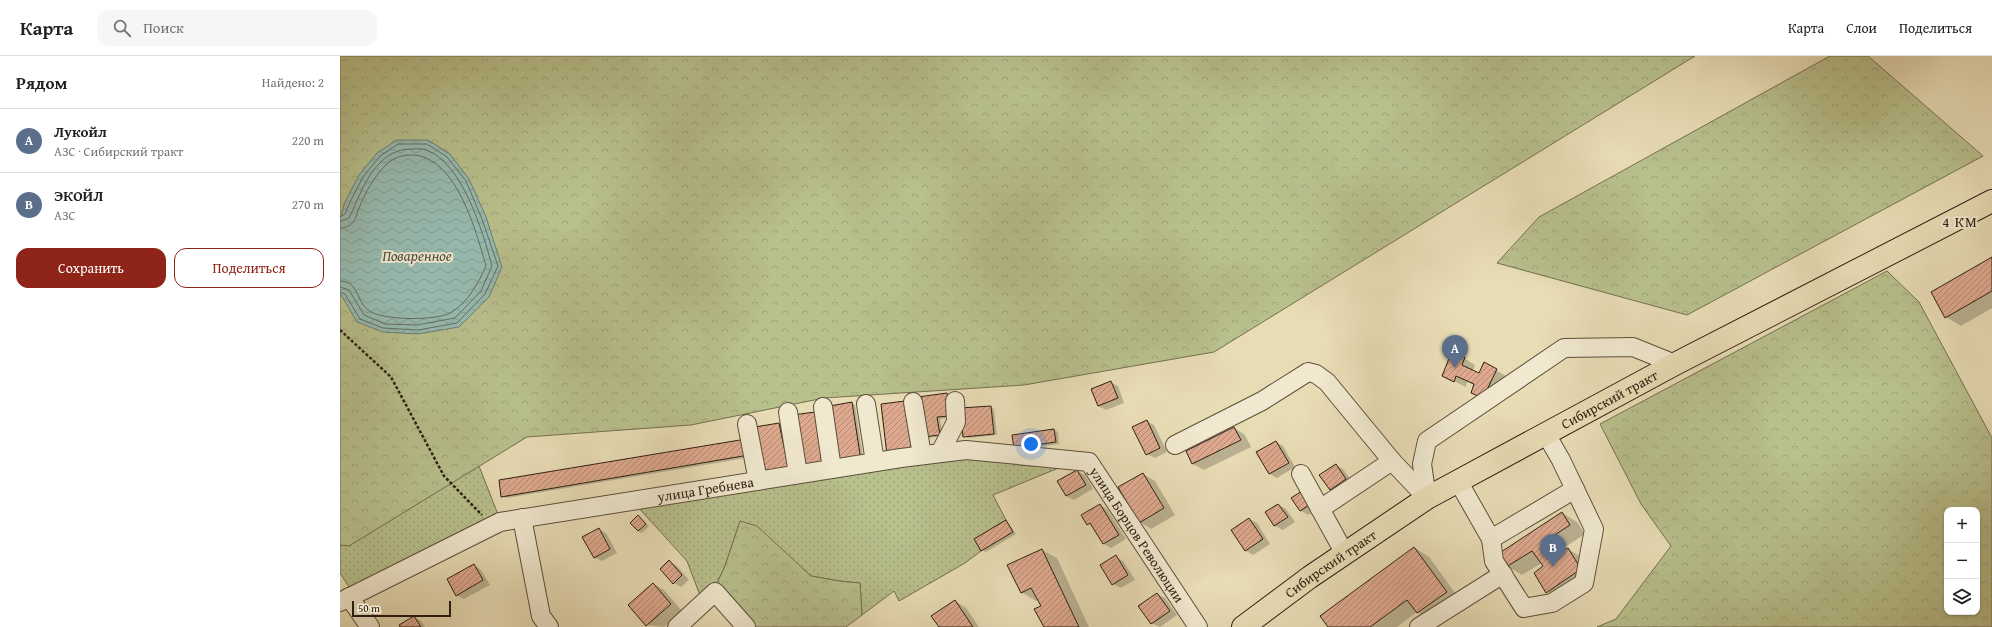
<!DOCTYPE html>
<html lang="ru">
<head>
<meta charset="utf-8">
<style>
  :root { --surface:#fff; --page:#f6f6f6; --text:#202124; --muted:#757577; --line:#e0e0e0; --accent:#8f2418 }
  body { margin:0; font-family:"Gentium Book Plus",serif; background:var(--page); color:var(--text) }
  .controls { position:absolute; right:12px; bottom:12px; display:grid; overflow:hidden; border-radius:8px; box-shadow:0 1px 3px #0004 }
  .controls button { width:36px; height:36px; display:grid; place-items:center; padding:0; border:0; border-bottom:1px solid var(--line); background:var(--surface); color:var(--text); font:20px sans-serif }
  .scale { position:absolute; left:12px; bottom:10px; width:99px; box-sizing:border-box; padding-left:4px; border:2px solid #2f2013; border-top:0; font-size:11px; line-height:14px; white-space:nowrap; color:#2f2013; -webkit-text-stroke:3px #f0e8cf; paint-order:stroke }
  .you { position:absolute; left:691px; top:388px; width:14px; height:14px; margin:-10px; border:3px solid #fff; border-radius:50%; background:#1a73e8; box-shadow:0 0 0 6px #1a73e833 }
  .badge { display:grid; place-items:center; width:26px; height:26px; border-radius:50%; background:var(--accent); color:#fff; font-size:13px; font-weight:700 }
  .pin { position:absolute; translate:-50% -33px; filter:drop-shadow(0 1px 2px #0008) }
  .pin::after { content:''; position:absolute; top:21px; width:14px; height:12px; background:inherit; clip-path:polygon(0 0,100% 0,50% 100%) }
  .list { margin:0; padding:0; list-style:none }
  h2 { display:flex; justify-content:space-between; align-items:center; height:52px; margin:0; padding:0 16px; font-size:17px }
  h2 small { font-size:13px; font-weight:400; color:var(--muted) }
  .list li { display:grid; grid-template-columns:26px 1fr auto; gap:12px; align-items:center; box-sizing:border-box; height:64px; padding:0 16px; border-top:1px solid var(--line) }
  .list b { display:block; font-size:15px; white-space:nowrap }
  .list p { margin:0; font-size:13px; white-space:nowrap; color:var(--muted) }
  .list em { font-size:13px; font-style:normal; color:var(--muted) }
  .actions { display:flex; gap:8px; padding:12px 16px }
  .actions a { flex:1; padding:9px 0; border:1px solid var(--accent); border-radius:12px; text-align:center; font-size:14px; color:var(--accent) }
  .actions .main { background:var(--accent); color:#fff }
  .icon { flex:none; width:22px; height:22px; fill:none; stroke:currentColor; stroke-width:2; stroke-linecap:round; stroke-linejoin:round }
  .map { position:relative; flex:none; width:1652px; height:571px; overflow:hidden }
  header { display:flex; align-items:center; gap:24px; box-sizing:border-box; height:56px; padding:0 20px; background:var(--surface); border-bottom:1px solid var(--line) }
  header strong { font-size:19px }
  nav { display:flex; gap:22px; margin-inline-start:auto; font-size:14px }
  .search { width:280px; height:36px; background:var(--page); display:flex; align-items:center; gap:10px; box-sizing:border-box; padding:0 14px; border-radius:12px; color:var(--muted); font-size:15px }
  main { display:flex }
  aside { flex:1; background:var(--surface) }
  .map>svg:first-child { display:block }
</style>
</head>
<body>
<header>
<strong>Карта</strong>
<div class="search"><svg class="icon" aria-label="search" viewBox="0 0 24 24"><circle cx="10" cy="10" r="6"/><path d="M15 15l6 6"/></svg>Поиск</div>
<nav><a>Карта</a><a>Слои</a><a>Поделиться</a></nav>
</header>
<main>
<aside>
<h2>Рядом<small>Найдено: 2</small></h2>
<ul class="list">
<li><span class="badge" style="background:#5c6f8a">A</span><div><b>Лукойл</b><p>АЗС · Сибирский тракт</p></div><em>220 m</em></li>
<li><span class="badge" style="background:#5c6f8a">B</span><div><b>ЭКОЙЛ</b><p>АЗС</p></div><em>270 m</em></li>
</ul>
<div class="actions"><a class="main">Сохранить</a><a>Поделиться</a></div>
</aside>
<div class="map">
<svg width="1652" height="571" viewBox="0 0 1652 571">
  <defs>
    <pattern id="grass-dots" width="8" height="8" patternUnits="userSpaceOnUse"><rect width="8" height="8" fill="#b8c08c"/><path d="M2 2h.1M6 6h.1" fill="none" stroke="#9ea578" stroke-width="1.8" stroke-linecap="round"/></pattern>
    <pattern id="forest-crowns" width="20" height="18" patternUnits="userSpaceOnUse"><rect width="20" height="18" fill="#b8c08c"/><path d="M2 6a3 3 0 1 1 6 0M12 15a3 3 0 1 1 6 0" fill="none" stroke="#9ea578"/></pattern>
    <pattern id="water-waves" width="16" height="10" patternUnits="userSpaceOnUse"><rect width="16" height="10" fill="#97bbb1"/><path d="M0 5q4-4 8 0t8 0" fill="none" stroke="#82a097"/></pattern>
    <pattern id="building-hatch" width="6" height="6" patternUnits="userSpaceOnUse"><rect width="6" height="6" fill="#dea98e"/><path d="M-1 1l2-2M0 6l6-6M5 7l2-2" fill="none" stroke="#b48973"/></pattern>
  </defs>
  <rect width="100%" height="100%" fill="#e8dcb5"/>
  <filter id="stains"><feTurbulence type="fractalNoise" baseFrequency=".005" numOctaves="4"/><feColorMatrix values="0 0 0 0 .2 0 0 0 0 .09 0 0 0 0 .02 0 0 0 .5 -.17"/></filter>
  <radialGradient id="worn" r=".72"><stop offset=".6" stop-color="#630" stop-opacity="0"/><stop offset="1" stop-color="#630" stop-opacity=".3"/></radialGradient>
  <g fill="url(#grass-dots)" stroke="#747050">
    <path d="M625,398l54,11 42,2 -68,28 13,25 -31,19 6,12 -16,12 -66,38 -5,-10 -32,24 -2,-32 -21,-2 -28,-5 -27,-24 -44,-31 -15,45 -7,15 -17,17 -14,-37 -50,-55z"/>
    <path d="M139,410l20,51 -148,73 -11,-17v-28h9z"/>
  </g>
  <g fill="url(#forest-crowns)" stroke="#747050" fill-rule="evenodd">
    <path d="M0,0h1355l-481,296 -190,33 -200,13 -133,27 -164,12 -178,109 -9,-1z"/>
    <path d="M1490,0h38l115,100 -296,159 -190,-52 42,-46z"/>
    <path d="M1547,215l32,31 73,136v189h-395l19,-8 55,-73 -30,-42 -41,-80zM1607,454h30v102h-30z"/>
    <path d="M400,465l17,5 54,50 28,5 21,2 2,32 -16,12h-91l-30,-33 -7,-13 7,-15z"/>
  </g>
  <path fill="url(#water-waves)" stroke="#6d7d72" d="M57,84h31l22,14 19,25 17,38 16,50 -13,30 -30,30 -41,7 -35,-2 -26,-10 -17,-29v-74l5,-17 14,-27 18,-22z"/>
  <g fill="#0003">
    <path d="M1652,203v49l-31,18 -15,-9z"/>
    <path d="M1124,302l11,7 -2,6 7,4 4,-11 24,13 -13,27 -20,-19 -8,-3 -1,5 -23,-11z"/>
    <path d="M770,326l8,4 6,17 -18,7 -8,-4z"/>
    <path d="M607,338l3,2 3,21 -13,2 3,17 -16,2 -3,-1z"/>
    <path d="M512,347l3,2 9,57 -21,4z"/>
    <path d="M651,351l3,2 3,26 -29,3 -4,-2z"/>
    <path d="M806,365l8,4 13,27 -12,6 -8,-4z"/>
    <path d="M439,368l4,2 9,47 -36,-45z"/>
    <path d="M894,372l11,7 6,12 -47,23 -11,-6z"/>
    <path d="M714,374l4,2 1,12 -41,6 -3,-2z"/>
    <path d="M406,384l6,17 -246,41 -4,-2z"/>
    <path d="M936,386l7,4 12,21 -18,11 -7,-4 -13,-21z"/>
    <path d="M996,409l7,4 10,14 -15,11 -8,-5z"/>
    <path d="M737,415l8,4 8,14 -19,11 -8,-4z"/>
    <path d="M803,418l12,7 20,34 -24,14 -11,-7z"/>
    <path d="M952,442l25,11 -9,6 -7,-4z"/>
    <path d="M760,449l7,4 19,30 -15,9 -7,-4 -10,-16 -6,-4z"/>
    <path d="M939,449l7,4 9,13 -12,8 -8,-4 -8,-13z"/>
    <path d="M1222,457l15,9 8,12 -23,15 1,3 5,-3 15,9 12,20 -33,23 -15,-9 -3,-26 -2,-3 -20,12 -15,-9z"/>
    <path d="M298,460l11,10 -7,7 -4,-2z"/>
    <path d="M909,463l8,4 13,21 -17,11 -7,-4 -14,-21z"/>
    <path d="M666,466l3,2 7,10 -30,18 -4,-2z"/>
    <path d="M259,473l7,4 11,20 -15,8 -8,-4z"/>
    <path d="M1075,492l14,9 32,44 -28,20 -16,-9 -20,15h-68z"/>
    <path d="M702,494l15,8 32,69h-44l-3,-21 -3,-6 -3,1 -15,-9z"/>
    <path d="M776,501l7,4 12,19 -14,8 -8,-4z"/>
    <path d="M329,505l8,5 12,14 -8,7 -7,-4z"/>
    <path d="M134,509l7,5 9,15 -26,14 -8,-4z"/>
    <path d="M313,528l11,6 18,21 -18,16 -17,-2 -18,-20z"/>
    <path d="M817,538l8,4 12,17 -17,12 -9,-4z"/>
    <path d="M615,545l11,7 13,19h-39z"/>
    <path d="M74,561l7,4 4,6h-23z"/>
  </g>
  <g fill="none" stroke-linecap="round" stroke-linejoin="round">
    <g stroke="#636e62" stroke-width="1">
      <path d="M0,161l5,-3 4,-10 14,-27 17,-21 18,-12h29l20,13 19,24 16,38 16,47 -13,28 -28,29 -39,7 -35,-2 -23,-9 -15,-25 -5,-2"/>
      <path d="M0,166l9,-4c10,-20 16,-42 34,-58 9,-8 18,-11 30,-11 4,0 9,-1 13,1 36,12 57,82 66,116l-11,25 -26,27 -38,7 -32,-1 -21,-9 -15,-25 -9,-3"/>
      <path d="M0,172c5,0 10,-2 13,-6 4,-4 4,-10 6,-14 6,-15 16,-33 28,-44 8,-7 15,-9 25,-9 44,1 64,76 74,111 -7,16 -18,36 -34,46 -13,9 -71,9 -84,-2 -12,-9 -9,-29 -28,-29"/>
    </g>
  </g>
  <g fill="url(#building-hatch)" stroke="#2f2013">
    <path d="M1652,201v34l-47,27 -14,-26z"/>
    <path d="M1112,295l13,6 -3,8 17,8 5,-11 13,7 -14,29 -12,-5 3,-9 -18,-8 -2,6 -12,-6z"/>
    <path d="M771,325l7,17 -20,8 -7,-17z"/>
    <path d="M607,337l3,23 -13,1 3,18 -17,2 -5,-40z"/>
    <path d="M565,345l7,51 -25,3 -6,-51z"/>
    <path d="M512,346l9,59 -22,3 -9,-58z"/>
    <path d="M651,350l3,28 -31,3 -3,-29z"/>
    <path d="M475,356l9,54 -22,4 -9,-55z"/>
    <path d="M807,364l13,28 -14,7 -14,-28z"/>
    <path d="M439,367l10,48 -25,5 -9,-49z"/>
    <path d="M894,371l7,13 -49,24 -6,-13z"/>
    <path d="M714,373l2,13 -42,6 -2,-13z"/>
    <path d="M406,383l3,16 -248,42 -2,-17z"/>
    <path d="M936,385l13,22 -20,11 -13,-22z"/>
    <path d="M996,408l10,15 -16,11 -11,-15z"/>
    <path d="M737,414l9,15 -20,11 -9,-15z"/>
    <path d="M803,417l21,35 -25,15 -21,-36z"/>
    <path d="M962,435l9,13 -11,7 -9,-13z"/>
    <path d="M760,448l19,31 -16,9 -13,-21 -3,2 -6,-10z"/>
    <path d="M938,448l10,13 -14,9 -9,-14z"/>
    <path d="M1222,456l8,13 -23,15 10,15 11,-7 13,21 -35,24 -12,-20 9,-7 -11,-15 -26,16 -8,-13z"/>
    <path d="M298,459l8,9 -8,7 -8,-8z"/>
    <path d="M909,462l14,21 -18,12 -14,-21z"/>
    <path d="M666,464l7,12 -32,19 -7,-12z"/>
    <path d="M259,472l11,21 -16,9 -12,-21z"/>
    <path d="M1074,491l33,45 -30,21 -10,-13 -37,27h-42l-8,-11z"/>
    <path d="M702,493l37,78h-35l-10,-18 7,-3 -10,-18 -10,5 -14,-28z"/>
    <path d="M776,499l12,20 -16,10 -12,-20z"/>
    <path d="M329,504l13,15 -9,9 -13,-15z"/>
    <path d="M134,508l9,16 -27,16 -9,-17z"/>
    <path d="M313,527l18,21 -25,22 -18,-21z"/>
    <path d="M817,537l13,18 -19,13 -13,-18z"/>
    <path d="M615,544l18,27h-34l-8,-11z"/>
    <path d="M74,560l7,11h-21l-1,-2z"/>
  </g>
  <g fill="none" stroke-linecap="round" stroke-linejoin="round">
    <defs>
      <g id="minor">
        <path d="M573,346l9,53"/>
        <path d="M526,348l9,58"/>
        <path d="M483,351l9,62"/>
        <path d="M448,356l10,62"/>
        <path d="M407,368l11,57"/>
        <path d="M835,389l87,-44 46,-29 8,2 11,8 65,79 35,37"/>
        <path d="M600,397l16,-31 -1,-21"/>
        <path d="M961,418l44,80"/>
        <path d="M1118,425l33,58 84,-50"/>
        <path d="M1087,442l-5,-34 5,-23 137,-93 69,-1 42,17"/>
        <path d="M980,453l72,-48"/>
        <path d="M182,462l19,98 8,11"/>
        <path d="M1151,483l3,22 30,47 28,-5 32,-20 10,-54 -33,-69 -15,-26"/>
        <path d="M9,541l21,30"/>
        <path id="s1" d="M0,546l160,-80 401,-64 65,-8 123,12 109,165"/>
        <path d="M337,571l38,-35 31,35"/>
        <path d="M1079,571l84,-53"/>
      </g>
      <g id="major">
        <path id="s2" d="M903,571l67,-50 117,-79 248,-134 317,-163"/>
      </g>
    </defs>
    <use href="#minor" stroke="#5d4f3c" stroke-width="20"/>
    <use href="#major" stroke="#2f2013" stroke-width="24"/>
    <path stroke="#2f2013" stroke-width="2.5" stroke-dasharray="3 2" stroke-linecap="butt" d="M0,274l51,47 53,99 38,39"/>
    <use href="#minor" stroke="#f0e8cf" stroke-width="18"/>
    <use href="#major" stroke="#e8dcb5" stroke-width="22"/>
  </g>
  <g text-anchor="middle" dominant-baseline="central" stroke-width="4" stroke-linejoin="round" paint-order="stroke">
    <g font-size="14" fill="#2f2013" stroke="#f0e8cf">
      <text stroke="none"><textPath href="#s2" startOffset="432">Сибирский тракт</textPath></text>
      <text stroke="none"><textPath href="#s1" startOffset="387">улица Гребнева</textPath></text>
      <text stroke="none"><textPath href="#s1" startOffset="861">улица Борцов Революции</textPath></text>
      <text stroke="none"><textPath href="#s2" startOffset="108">Сибирский тракт</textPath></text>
    </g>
    <g font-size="15" letter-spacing="1" fill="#2f2013" stroke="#f0e8cf">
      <text x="1620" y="165">4 КМ</text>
    </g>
    <g font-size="15" font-style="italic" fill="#4e4e42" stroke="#f0e8cf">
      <text x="77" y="199">Поваренное</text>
    </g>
  </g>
  <rect width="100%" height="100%" filter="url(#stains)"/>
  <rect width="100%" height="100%" fill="url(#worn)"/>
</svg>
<div class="controls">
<button>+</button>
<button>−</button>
<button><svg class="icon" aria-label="layers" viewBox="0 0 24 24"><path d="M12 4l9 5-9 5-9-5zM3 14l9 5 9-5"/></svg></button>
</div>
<div class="scale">50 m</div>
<div class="you"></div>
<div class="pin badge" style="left:1115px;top:312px;background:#5c6f8a">A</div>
<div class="pin badge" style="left:1213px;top:511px;background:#5c6f8a">B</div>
</div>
</main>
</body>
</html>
